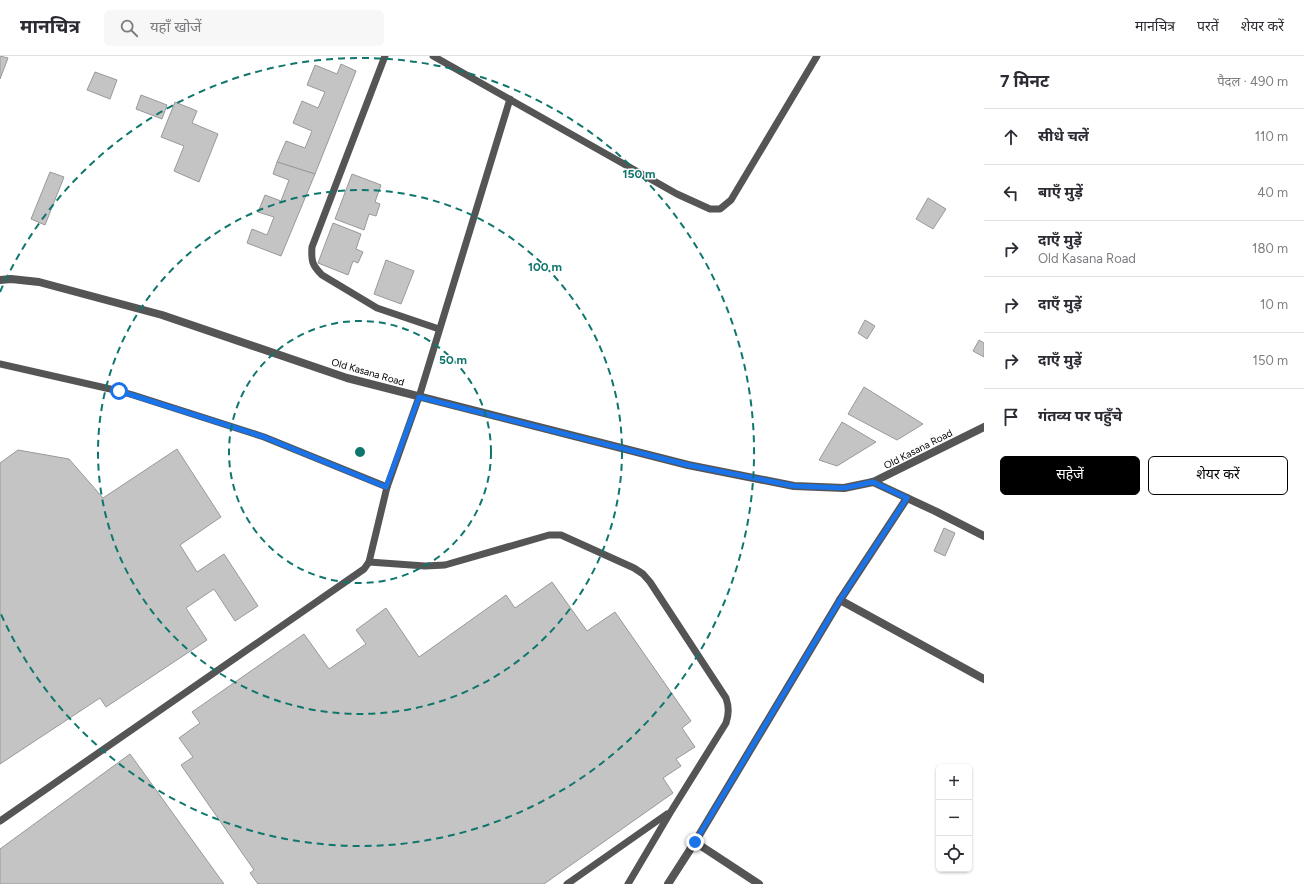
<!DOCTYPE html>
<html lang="hi">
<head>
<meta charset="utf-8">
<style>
  :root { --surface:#fff; --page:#f7f7f7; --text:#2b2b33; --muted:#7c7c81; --line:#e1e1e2; --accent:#000 }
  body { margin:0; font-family:Figtree,"Noto Sans Devanagari",sans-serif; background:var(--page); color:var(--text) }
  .controls { position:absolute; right:12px; bottom:12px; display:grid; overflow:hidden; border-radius:6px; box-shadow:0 1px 3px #0004 }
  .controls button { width:36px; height:36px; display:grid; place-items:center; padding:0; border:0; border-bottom:1px solid var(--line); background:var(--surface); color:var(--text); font:20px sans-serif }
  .stop { position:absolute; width:12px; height:12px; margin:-9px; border:3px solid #1a73e8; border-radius:50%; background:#fff }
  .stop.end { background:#1a73e8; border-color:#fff; box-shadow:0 1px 4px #0008 }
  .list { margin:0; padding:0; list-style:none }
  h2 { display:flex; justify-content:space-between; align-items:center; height:52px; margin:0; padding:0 16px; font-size:17px }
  h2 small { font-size:13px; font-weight:400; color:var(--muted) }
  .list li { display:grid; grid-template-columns:26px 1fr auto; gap:12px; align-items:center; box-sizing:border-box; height:56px; padding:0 16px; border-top:1px solid var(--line) }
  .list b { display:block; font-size:15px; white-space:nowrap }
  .list p { margin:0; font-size:13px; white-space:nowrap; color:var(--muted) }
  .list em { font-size:13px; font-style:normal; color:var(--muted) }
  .actions { display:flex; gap:8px; padding:12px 16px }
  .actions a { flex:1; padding:9px 0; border:1px solid var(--accent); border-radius:6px; text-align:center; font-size:14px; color:var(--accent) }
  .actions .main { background:var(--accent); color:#fff }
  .icon { flex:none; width:22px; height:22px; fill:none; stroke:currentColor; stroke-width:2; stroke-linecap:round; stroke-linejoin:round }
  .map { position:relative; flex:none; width:984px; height:828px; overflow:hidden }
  header { display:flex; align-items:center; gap:24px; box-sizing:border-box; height:56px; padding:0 20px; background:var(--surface); border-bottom:1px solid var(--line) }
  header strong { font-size:19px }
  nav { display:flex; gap:22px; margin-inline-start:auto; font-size:14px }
  .search { width:280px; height:36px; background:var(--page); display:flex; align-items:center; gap:10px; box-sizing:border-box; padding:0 14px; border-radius:6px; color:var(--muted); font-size:15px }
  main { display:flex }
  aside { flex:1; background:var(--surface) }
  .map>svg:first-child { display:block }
</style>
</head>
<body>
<header>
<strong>मानचित्र</strong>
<div class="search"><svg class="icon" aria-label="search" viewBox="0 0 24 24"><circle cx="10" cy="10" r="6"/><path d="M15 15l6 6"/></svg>यहाँ खोजें</div>
<nav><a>मानचित्र</a><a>परतें</a><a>शेयर करें</a></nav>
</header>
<main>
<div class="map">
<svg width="984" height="828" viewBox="0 0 984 828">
  <rect width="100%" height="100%" fill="#fff"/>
  <g fill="#c4c4c4" stroke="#999">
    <path d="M0,0l8,2 -8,21z"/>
    <path d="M341,8l15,7 -41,103 -38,-12 9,-21 19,7 7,-17 -19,-8 9,-22 16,7 7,-16 -18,-7 8,-20 22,9z"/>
    <path d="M95,16l22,8 -7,19 -23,-9z"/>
    <path d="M141,39l26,10 -5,14 -26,-10z"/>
    <path d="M175,46l22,9 -5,12 26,11 -19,48 -25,-11 10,-25 -23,-9z"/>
    <path d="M277,106l38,12 -34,82 -34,-13 5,-14 15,6 7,-18 -16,-5 7,-17 16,6 8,-21 -16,-6z"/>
    <path d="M50,116l14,5 -19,48 -14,-6z"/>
    <path d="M352,118l29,11 -6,17 5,2 -4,12 -7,-2 -5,16 -29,-11z"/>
    <path d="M928,142l18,11 -13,20 -17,-10z"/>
    <path d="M333,167l28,11 -5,15 7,3 -5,11 -5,-2 -5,14 -30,-12z"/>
    <path d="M386,204l28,11 -13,33 -27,-10z"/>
    <path d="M865,264l10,6 -8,13 -9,-6z"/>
    <path d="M979,284l5,3v14l-11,-6z"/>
    <path d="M864,331l59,37 -26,16 -49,-26z"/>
    <path d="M842,366l34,20 -39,24 -18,-6z"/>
    <path d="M177,393l44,68 -41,28 17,27 27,-18 34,52 -23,15 -21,-32 -28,19 21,32 -101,67 -6,-9 -100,66v-301l18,-13 51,9 34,39z"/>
    <path d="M944,472l11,5 -10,23 -11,-5z"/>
    <path d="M552,526l35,49 28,-19 76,109 -9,7 13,19 -19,12 5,7 -18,12 10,15 -129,91h-286l-8,-11 4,-3 -73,-105 12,-8 -14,-19 21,-15 -8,-11 112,-78 25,35 37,-25 -10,-14 30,-22 33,49 87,-62 9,13z"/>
    <path d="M130,698l94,130h-224v-35z"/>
  </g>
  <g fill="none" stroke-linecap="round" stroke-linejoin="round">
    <g stroke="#555" stroke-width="7">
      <path d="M385,0l-73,191c-1,14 0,18 10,28l55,33 62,21"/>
      <path d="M433,0l244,138 33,15h10l11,-9 86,-144"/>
      <path d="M0,308l119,27 14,4 131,42 123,50"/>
      <path d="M369,506l56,4 20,-1 104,-30h12l73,33 9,6 7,8 76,116c3,9 3,15 0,25l-56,90 -42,71"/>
      <path d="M0,765l364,-252 5,-7 18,-75 32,-90 91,-298"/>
      <path d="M567,828l100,-70"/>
    </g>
    <g stroke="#555" stroke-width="8">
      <path d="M873,426l62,29 49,25"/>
      <path d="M840,544l144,79"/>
      <path d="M695,786l64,42"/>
      <path d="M668,828l27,-42 145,-242 67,-102"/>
    </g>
    <path stroke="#555" stroke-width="8" d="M0,224l11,-1 28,3 123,33 185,63 341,87 106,21 50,2 29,-6 111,-55"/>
  </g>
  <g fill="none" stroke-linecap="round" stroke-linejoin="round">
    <path stroke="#1a73e8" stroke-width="5" d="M119,335l145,46 122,50 33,-90 269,68 106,21 50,2 29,-6 34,16 -67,102 -145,242"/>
  </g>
  <g fill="none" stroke="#0f766e" stroke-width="2" stroke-dasharray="7 5">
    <circle cx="360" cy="396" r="131"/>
    <circle cx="360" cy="396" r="262"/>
    <path d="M0 236A394 394 0 1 1 0 556"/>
  </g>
  <g text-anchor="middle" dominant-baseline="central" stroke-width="3" stroke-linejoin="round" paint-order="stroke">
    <g font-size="10" fill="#000" stroke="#fff">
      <text transform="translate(368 316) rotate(16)">Old Kasana Road</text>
      <text transform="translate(918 393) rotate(-27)">Old Kasana Road</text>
    </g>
  </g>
  <circle cx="360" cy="396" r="6" fill="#0f766e" stroke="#fff" stroke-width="2"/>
  <g font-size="12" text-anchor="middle" font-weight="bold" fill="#0f766e" stroke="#fff" stroke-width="3" stroke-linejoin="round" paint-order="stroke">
    <text x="639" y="122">150 m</text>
    <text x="545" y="215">100 m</text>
    <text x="453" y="308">50 m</text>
  </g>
</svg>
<div class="controls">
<button>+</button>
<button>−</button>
<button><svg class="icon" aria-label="locate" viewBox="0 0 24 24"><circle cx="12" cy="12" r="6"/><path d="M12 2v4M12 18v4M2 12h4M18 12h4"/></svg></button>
</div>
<div class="stop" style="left:119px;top:335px"></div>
<div class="stop end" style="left:695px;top:786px"></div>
</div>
<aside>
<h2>7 मिनट<small>पैदल · 490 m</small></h2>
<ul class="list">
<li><svg class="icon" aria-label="ahead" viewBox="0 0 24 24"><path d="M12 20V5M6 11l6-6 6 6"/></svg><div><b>सीधे चलें</b></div><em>110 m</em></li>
<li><svg class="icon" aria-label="left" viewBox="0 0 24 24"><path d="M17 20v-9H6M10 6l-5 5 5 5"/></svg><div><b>बाएँ मुड़ें</b></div><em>40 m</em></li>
<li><svg class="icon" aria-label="right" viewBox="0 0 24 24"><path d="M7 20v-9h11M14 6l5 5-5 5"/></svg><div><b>दाएँ मुड़ें</b><p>Old Kasana Road</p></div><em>180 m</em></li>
<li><svg class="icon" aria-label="right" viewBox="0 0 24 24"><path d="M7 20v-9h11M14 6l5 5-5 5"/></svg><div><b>दाएँ मुड़ें</b></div><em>10 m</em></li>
<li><svg class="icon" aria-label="right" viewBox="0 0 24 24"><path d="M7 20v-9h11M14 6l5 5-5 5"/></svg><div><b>दाएँ मुड़ें</b></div><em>150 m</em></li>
<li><svg class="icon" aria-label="arrive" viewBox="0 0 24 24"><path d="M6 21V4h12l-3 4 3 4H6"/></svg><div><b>गंतव्य पर पहुँचे</b></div></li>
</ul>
<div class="actions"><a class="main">सहेजें</a><a>शेयर करें</a></div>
</aside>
</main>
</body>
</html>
